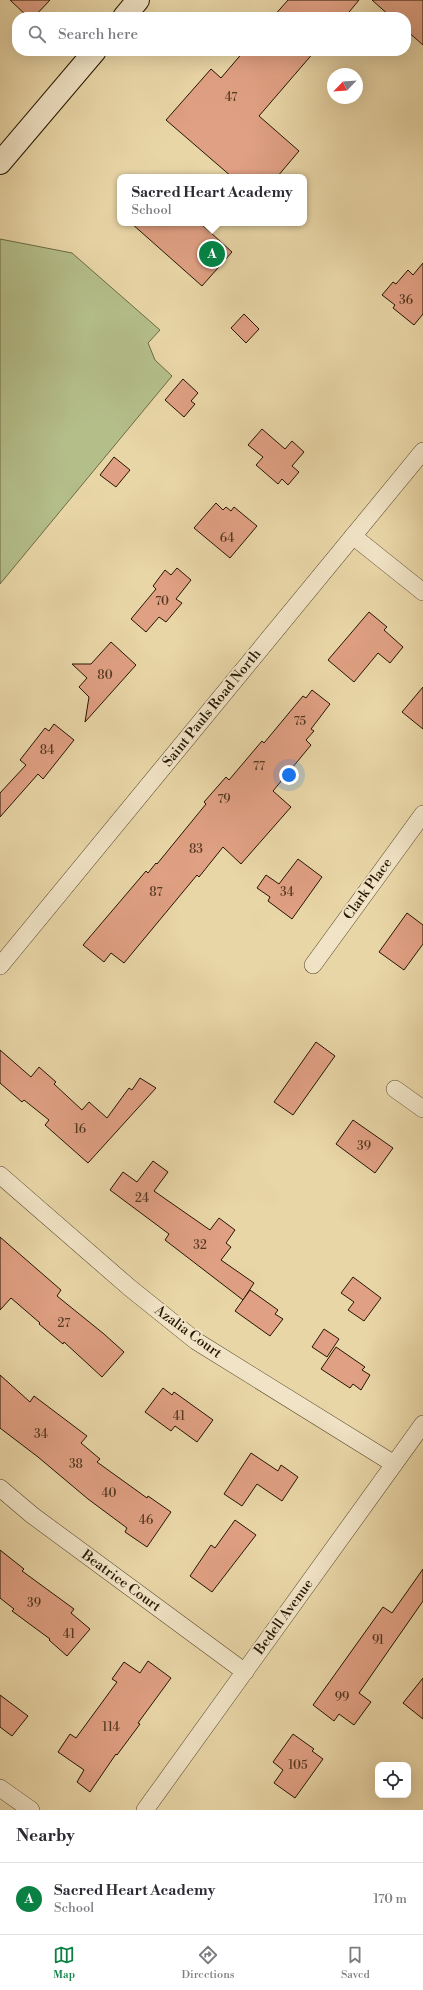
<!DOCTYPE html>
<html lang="en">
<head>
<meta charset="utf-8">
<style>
  :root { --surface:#fff; --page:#f2f2f3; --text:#2b2b33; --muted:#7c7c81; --line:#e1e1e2; --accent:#0b8043 }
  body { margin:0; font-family:"Libre Bodoni",serif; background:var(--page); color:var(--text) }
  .controls { position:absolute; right:12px; bottom:12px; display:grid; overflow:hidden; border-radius:8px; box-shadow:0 4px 16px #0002 }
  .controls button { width:36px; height:36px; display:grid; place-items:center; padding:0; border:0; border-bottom:1px solid var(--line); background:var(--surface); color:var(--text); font:20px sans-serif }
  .compass { position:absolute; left:327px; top:68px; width:36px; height:36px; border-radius:50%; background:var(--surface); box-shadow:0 4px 16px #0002; rotate:245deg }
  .you { position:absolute; left:289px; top:775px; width:14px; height:14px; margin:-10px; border:3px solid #fff; border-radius:50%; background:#1a73e8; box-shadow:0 0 0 6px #1a73e833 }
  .badge { display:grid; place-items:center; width:26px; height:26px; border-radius:50%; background:var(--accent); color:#fff; font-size:13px; font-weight:700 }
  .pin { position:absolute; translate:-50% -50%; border:2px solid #fff; box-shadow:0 1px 4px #0006 }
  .popup { position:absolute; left:117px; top:174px; width:190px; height:52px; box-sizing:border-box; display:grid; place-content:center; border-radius:8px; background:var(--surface); filter:drop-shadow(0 1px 3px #0005); font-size:13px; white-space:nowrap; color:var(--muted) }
  .popup b { font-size:15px; color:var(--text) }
  .popup::after { content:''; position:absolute; left:50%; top:100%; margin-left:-8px; border:8px solid transparent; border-top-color:var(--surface) }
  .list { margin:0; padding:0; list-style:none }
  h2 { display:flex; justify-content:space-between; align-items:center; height:52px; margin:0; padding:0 16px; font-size:17px }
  h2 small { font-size:13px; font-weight:400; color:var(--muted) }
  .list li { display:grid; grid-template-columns:26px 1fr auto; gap:12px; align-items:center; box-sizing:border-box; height:72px; padding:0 16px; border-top:1px solid var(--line) }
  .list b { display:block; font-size:15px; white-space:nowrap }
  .list p { margin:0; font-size:13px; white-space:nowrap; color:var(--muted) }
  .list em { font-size:13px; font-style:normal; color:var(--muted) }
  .icon { flex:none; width:22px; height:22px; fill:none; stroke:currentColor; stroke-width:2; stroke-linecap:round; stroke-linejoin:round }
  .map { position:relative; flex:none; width:423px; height:1810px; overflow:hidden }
  .search { position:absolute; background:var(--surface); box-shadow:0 4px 16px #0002; left:12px; right:12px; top:12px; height:44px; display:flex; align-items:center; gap:10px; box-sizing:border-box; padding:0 14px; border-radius:16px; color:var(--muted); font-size:15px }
  .sheet { height:124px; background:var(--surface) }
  nav { display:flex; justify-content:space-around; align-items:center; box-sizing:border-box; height:56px; border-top:1px solid var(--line); background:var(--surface); font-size:11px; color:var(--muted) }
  nav a { display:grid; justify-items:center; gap:2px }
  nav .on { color:var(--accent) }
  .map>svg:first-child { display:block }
</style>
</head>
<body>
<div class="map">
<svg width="423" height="1810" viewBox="0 0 423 1810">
  <rect width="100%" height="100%" fill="#e9d6a7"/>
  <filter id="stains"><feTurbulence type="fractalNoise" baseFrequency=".005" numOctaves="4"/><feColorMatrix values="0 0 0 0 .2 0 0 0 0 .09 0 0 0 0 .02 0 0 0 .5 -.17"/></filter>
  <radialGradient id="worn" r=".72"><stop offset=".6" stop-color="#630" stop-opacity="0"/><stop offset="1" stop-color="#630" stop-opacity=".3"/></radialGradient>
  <path fill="#b4be89" stroke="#6c6a46" d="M0,239l72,14 88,77 -12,13 7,17 17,16 -172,208z"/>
  <g fill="#e0a083" stroke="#241502">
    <path d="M10,0h40l-16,17h-6z"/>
    <path d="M288,0h71l-14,17h-72z"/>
    <path d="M372,0h51v45l-17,-15v-13h-15z"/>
    <path d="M244,51h71l-56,65 40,35 -22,26h-45l-66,-57 45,-51 10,9z"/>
    <path d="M131,223h69l32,29 -30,34z"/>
    <path d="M423,263v51l-9,11 -21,-17 2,-3 -13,-10 11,-13 3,2 12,-14 5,5z"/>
    <path d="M244,314l15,15 -13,14 -15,-15z"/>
    <path d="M183,379l15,14 -7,8 4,3 -11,13 -19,-17z"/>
    <path d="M262,429l23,20 7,-8 12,11 -12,14 7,6 -11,13 -6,-6 -4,5 -22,-19 7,-8 -15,-12z"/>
    <path d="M114,457l16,13 -14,17 -16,-12z"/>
    <path d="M216,503l7,7 3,-3 5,4 3,-4 23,19 -27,32 -36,-30z"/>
    <path d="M177,568l14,12 -15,19 6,4 -16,19 -7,-5 -13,15 -15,-13 25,-30 -3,-3 12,-16 6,5z"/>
    <path d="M369,612l18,15 -3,3 19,17 -13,16 -12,-10 -24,29 -26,-22z"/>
    <path d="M111,642l25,23 -51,57 4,-25 -10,-10 8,-9 -15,-14h19z"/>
    <path d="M423,687v42l-21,-17z"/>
    <path d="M312,690l18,14 -19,25 3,2 -8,9 5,5 -38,46 18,16 -50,57 -18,-17 -24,30 -2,-2 -73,88 -13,-10 -7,9 -21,-17 63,-74 2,2 8,-10 1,1 49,-60 -2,-2 22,-25 3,3 33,-39 2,2 39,-47 3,2z"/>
    <path d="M54,724l20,16 -31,39 -5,-5 -38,43v-24l26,-28 -6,-5 25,-32 4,3z"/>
    <path d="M298,859l24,18 -30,42 -24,-18 2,-4 -13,-9 9,-13 13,9z"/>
    <path d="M407,913l16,12v19l-19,26 -25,-18z"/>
    <path d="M316,1042l19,14 -42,59 -19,-13z"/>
    <path d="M0,1050l31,27 8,-10 17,15 -2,2 28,26 7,-8 18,16 22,-30 3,2 8,-12 16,10 -68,75 -43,-38 4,-5 -25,-20 -2,2 -22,-19z"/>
    <path d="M353,1120l40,28 -18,25 -39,-29z"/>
    <path d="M153,1161l15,11 -14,19 56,39 9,-12 16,12 -9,13 5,4 -10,13 33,23 -11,17 -78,-60 4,-6 -59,-44 13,-18 14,10z"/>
    <path d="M0,1237l61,53 -4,6 47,38 20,18 -22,25 -38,-35 -1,2 -24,-20 1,-1 -29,-25 -11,12z"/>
    <path d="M353,1277l28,21 -17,23 -16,-11 6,-8 -13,-9z"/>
    <path d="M250,1290l28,20 -3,4 8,5 -13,17 -35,-25z"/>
    <path d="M324,1329l15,10 -12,18 -15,-10z"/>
    <path d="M336,1347l29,20 -3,3 8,5 -9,15 -8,-6 -3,4 -29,-19z"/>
    <path d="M0,1375l30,27 4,-6 53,40 -6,7 19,16 -3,3 50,36 1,-2 23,16 -24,35 -22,-15 2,-4 -39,-29 -50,-42 -38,-29z"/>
    <path d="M163,1388l9,7 2,-3 39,28 -16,22 -22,-16 -4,5 -26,-19z"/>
    <path d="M251,1453l27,18 3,-6 17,12 -16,24 -25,-17 -15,22 -18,-12z"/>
    <path d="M235,1520l21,15 -44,57 -22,-16 21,-31 4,3z"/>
    <path d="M0,1550l24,19 -2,2 52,38 -3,4 19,16 -23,27 -18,-16 1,-1 -38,-28 2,-2 -14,-11z"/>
    <path d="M423,1569v32l-64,92 12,9 -17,23 -15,-11 -5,7 -21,-16 70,-98 9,6z"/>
    <path d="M148,1661l23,17 -33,45 2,1 -23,31 -1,-1 -26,38 -13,-10 7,-12 -26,-18 12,-18 6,4 41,-56 -5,-3 12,-17 16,11z"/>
    <path d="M423,1678v41l-20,-16z"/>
    <path d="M0,1695l28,21 -16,20 -12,-9z"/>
    <path d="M293,1734l21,15 -2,2 11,8 -28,39 -21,-15 9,-13 -10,-8z"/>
  </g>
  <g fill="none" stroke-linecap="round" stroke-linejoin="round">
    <defs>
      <g id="street">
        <path d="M353,536l70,56"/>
        <path d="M313,965l110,-151"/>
        <path d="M0,966l423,-515"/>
        <path d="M395,1089l28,20"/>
        <path d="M0,1175l130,113 66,53 198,123"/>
        <path d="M0,1488l32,27 213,157"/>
        <path d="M0,1788l31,22"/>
        <path d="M145,1810l278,-386"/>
      </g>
      <g id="secondary">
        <path d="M124,17l14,-17"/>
        <path d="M0,163l95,-112"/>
      </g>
    </defs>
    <use href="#street" stroke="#55452b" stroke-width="18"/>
    <use href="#secondary" stroke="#241502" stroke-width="24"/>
    <use href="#street" stroke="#f1e4c6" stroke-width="17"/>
    <use href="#secondary" stroke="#f1e4c6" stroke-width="22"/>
  </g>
  <g text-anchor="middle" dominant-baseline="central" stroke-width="4" stroke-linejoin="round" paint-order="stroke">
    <g font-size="12" fill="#533822">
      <text x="231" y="97">47</text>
      <text x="406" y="300">36</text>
      <text x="227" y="538">64</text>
      <text x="162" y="601">70</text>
      <text x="105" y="675">80</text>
      <text x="300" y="721">75</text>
      <text x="47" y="750">84</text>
      <text x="259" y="766">77</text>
      <text x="224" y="799">79</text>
      <text x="196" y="849">83</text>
      <text x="156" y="892">87</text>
      <text x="287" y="892">34</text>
      <text x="80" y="1129">16</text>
      <text x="364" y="1146">39</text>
      <text x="142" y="1198">24</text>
      <text x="200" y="1245">32</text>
      <text x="64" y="1323">27</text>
      <text x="179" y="1416">41</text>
      <text x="41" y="1434">34</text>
      <text x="76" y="1464">38</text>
      <text x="109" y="1493">40</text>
      <text x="146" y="1520">46</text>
      <text x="34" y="1603">39</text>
      <text x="69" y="1634">41</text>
      <text x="378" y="1640">91</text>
      <text x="342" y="1697">99</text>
      <text x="111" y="1727">114</text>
      <text x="298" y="1765">105</text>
    </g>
    <g font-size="14" fill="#241502" stroke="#f1e4c6">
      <text transform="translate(212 708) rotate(-51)">Saint Pauls Road North</text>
      <text transform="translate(368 889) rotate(-54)">Clark Place</text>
      <text transform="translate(188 1332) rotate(36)">Azalia Court</text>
      <text transform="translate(121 1581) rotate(36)">Beatrice Court</text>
      <text transform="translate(284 1617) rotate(-54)">Bedell Avenue</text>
    </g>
  </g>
  <rect width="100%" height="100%" filter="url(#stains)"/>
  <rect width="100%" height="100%" fill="url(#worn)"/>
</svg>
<div class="controls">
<button><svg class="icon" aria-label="locate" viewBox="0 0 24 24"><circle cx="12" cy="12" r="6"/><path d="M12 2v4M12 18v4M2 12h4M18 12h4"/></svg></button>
</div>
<svg class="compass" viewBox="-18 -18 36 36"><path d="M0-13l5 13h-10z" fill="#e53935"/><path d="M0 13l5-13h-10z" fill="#7c7c81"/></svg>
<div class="you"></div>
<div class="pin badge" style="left:212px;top:254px">A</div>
<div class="popup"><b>Sacred Heart Academy</b>School</div>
<div class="search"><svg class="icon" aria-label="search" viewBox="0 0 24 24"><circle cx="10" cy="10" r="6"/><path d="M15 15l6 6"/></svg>Search here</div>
</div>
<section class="sheet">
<h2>Nearby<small></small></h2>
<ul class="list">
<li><span class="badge">A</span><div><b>Sacred Heart Academy</b><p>School</p></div><em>170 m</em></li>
</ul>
</section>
<nav>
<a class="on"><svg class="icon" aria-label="map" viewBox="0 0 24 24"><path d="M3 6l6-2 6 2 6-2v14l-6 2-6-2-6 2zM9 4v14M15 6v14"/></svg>Map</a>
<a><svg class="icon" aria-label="directions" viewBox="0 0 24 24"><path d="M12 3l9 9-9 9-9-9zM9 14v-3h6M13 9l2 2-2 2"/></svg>Directions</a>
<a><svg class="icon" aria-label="saved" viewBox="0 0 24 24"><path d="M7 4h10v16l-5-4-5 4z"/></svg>Saved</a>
</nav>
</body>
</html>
